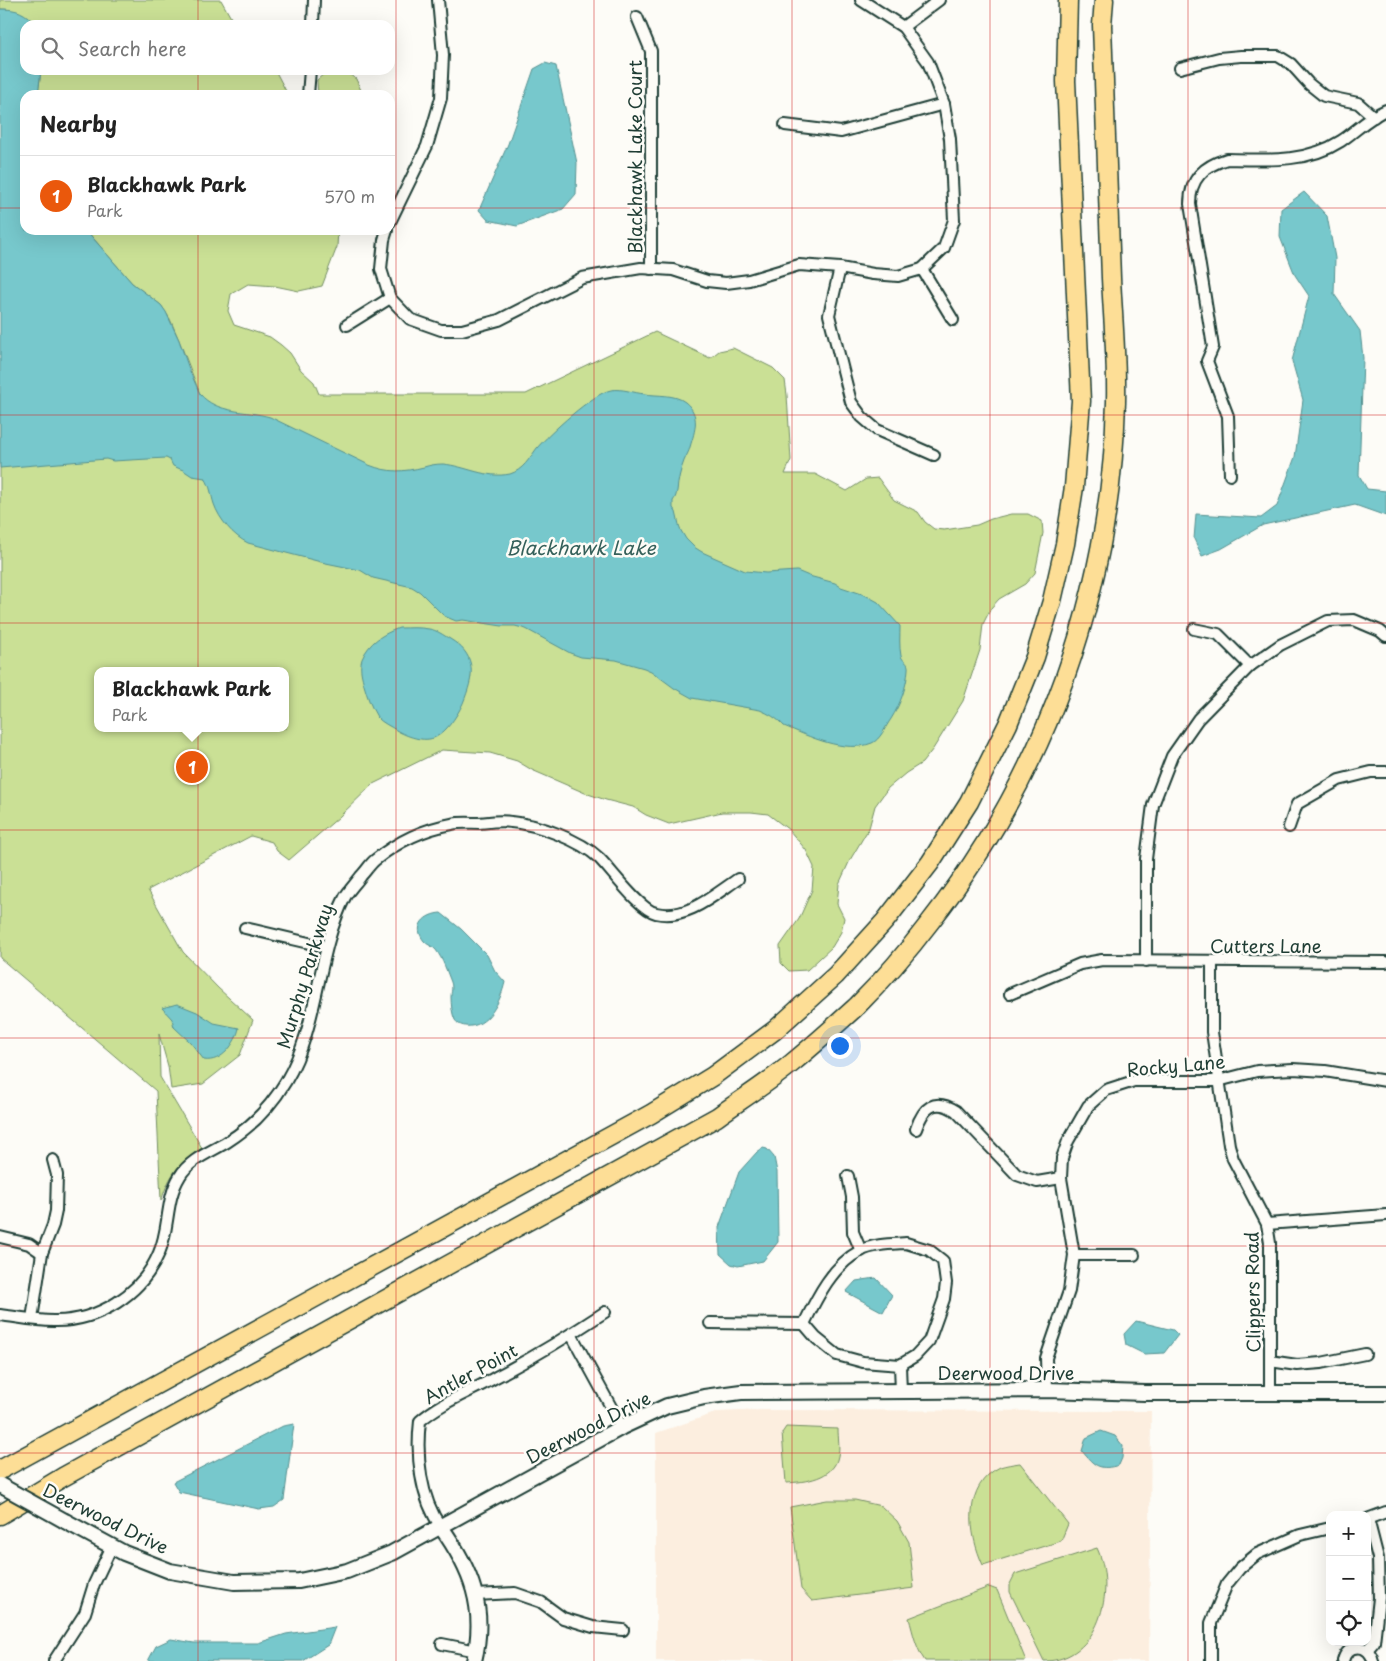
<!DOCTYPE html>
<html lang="en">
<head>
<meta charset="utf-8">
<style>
  :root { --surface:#fff; --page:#f6f6f6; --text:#222; --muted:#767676; --line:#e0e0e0; --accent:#ea580c }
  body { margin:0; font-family:"Playpen Sans",sans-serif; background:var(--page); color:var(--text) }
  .controls { position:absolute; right:15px; bottom:15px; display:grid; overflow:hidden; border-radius:10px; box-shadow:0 5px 20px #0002 }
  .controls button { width:45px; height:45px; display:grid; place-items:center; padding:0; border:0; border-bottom:1px solid var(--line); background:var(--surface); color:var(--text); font:25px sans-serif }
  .you { position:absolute; left:839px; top:1045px; width:18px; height:18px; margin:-12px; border:4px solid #fff; border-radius:50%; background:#1a73e8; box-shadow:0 0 0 8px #1a73e833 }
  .badge { display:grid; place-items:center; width:32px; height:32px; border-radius:50%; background:var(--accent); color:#fff; font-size:16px; font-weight:700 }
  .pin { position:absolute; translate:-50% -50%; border:2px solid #fff; box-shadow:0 1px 5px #0006 }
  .popup { position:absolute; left:94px; top:667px; width:195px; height:65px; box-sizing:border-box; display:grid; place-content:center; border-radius:10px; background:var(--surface); filter:drop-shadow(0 1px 4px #0005); font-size:16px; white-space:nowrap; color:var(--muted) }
  .popup b { font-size:19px; color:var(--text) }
  .popup::after { content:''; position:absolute; left:50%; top:100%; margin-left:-10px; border:10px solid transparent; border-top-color:var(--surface) }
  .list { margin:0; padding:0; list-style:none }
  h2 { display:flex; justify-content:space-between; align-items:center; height:65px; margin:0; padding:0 20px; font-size:21px }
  h2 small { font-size:16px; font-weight:400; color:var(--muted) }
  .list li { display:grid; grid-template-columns:32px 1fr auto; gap:15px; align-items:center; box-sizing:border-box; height:80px; padding:0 20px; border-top:1px solid var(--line) }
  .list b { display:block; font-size:19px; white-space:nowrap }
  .list p { margin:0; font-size:16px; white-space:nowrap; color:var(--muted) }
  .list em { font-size:16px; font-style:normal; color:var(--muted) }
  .icon { flex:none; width:28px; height:28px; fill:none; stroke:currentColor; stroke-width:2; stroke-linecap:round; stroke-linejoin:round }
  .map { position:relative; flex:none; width:1386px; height:1661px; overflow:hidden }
  .search { position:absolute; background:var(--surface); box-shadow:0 5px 20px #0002; left:20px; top:20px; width:375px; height:55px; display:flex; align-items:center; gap:12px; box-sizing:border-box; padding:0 18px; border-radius:15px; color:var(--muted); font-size:19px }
  .panel { position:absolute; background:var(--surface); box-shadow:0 5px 20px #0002; left:20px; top:90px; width:375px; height:145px; border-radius:15px }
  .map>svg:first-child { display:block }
</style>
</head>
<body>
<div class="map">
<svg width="1386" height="1661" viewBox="0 0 1386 1661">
  <rect width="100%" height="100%" fill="#fdfcf7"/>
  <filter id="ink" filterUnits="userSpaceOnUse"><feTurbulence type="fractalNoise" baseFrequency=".02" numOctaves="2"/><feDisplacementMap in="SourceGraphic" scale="10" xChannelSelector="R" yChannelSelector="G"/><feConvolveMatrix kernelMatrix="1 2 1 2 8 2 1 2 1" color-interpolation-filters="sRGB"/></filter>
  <g filter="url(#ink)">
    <path fill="#fceedf" d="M761,1410l390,1 -2,250h-493v-228l62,-21z"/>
    <g fill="#cae095" stroke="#748e64" fill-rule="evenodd">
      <path d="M0,0h221l14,25h-199c-8,-10 -23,-16 -36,-16z"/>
      <path d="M41,70h232l3,2 12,23h-250z"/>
      <path d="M344,71l12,8 7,16h-45l-1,-15 9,-8z"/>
      <path d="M86,230h252l-1,17 -15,39 -23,5 -24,-5 -27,-2 -17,10 -3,17 6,14 36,12 11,8 9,8 11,17 13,12 5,12h207l129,-62 55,26 9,-7 14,-3 40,20 12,12 2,15 4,65 -6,14h30l32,17 19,-12 12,-1 16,22 24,12 7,10 9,7 10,1 33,-5 14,-6 20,-5h17l14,7 1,12 -8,40 -10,11 -26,15 -8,9 -8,16 -3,26 -17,51 -30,48 -11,14 -16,10 -18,15 -13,18 -6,22 -19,32 -11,24 -2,20 7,14 -3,14 -9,15 -25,23 -18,1 -8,-8 -1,-17 19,-27 13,-29 2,-23 -8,-17 -17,-20 -21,-16 -17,-2h-29l-53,12 -23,-9 -13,-8 -27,-7 -21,-7 -53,-23 -15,-9 -27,-8 -48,-3 -69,34 -34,33 -50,43 -12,-9 -5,-9 -21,-6 -103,54 35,62 35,36 35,32 -13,35 -37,29 -32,5 -3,-23 -9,-32 1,43 42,71c-25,17 -31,24 -41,53l-5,-110 -156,-133v-564h200l-21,-54 -9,-21 -9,-14 -29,-22zM98,671h188v57h-188z"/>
      <path d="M786,1427l52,2c0,8 2,19 0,27 -4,23 -34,26 -52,27l-4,-50z"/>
      <path d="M1020,1463l48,61 -7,17 -78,24c-15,-32 -20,-80 17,-98 6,-2 13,-3 20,-4z"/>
      <path d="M827,1500h28l26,6 16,15 12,21 5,46 -102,13 -11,-12 -11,-82z"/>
      <path d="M1097,1548c20,42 2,113 -53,113l-34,-69v-8l5,-10z"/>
      <path d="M989,1587l8,3 29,71h-101c-9,-13 -12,-28 -16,-43z"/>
    </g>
    <g fill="#77c8cc" stroke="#54908f">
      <path d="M0,9c17,0 25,3 36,16h-11v45h16l-3,25h-13v135h61l46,53 29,22 5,7 13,28 10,29 11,25c17,20 46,16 70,23l99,48c20,8 34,7 55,2 6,-2 12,-3 19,-3 23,2 43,15 67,10 13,-4 19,-15 27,-26 12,-14 56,-55 74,-58 11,-2 23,3 34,4 12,2 30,0 40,8 16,13 10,28 5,45 -1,5 -4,9 -6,14 -4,10 -6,20 -7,30 -1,4 -1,6 -4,10v7l3,4 4,17 6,10 8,8 8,5 43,19 21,2 31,-2 12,5 26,7 6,4 24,8 13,7 22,24c0,10 -1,20 1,30 2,6 8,6 7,13 -1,17 -8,36 -17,50 -5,7 -11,21 -19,24 -27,11 -64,-7 -88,-17 -7,-8 -15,-12 -24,-16l-68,-12 -18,-10 -23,-17 -7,-3 -28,-8 -35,-3 -11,-4 -44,-24 -11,-3h-13l-39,-6 -7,1 -12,-5 -24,-24 -8,-5 -39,-9 -13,-8 -39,-8 -73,-19c-15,-7 -29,-24 -34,-39 -3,-9 -3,-17 -9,-26l-13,-2 -9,-6 -10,-4 -3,-6 -4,-2 -53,3 -7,-2 -12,1 -94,8z"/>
      <path d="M545,63l11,3 21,97 -1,31 -13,15 -46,17 -29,-6 -9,-10 29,-66 26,-75z"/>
      <path d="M1304,192l23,24 8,42 -1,36 26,37 3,27 -4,117 8,14 19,2v25l-31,-11 -92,20 -42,24 -19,7 -8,-17 2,-25 65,4 16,-12 18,-49 8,-57 -11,-39 17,-65 -14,-21 -15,-38 1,-28z"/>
      <path d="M399,628c10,0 20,-1 30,1 8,1 14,6 21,10 25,15 25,33 15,59 -4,12 -17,33 -29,39 -12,6 -30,-1 -40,-7 -6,-4 -14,-7 -19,-13 -6,-10 -10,-21 -13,-32 -2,-9 -5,-17 -2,-26 7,-17 21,-25 37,-31z"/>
      <path d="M441,913l20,16 26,26 8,16 10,11c-4,18 -17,47 -40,44 -5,-1 -7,-2 -10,-6 -3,-6 -4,-16 -4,-23 0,-5 2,-9 0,-15 -4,-10 -8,-23 -15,-32 -3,-4 -9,-5 -12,-9 -12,-15 1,-27 17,-28z"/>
      <path d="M177,1004l20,8 17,11 25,5c-3,15 -17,35 -35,32l-13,-17 -17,-16 -2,-8 -10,-11z"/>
      <path d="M763,1148l4,1 7,8 3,15 1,70 -15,19 -25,5 -7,-2 -11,-10 -1,-27 20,-55 18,-20z"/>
      <path d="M876,1278l16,17 -9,17 -37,-20 10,-11z"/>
      <path d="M1136,1321l37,9 5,5 -14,18 -20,1 -18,-9 -2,-11z"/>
      <path d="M294,1424l-10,76 -10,7 -15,2 -80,-17 -6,-10 110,-56z"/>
      <path d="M1101,1431l14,5 8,10 -1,12 -3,7c-19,6 -25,1 -37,-14l4,-13z"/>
      <path d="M335,1627l-7,18 -25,16h-155l8,-15 15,-7 23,4h64l28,-9z"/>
    </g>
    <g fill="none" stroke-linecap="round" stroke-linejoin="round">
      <defs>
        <g id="street">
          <path d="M637,17l14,34v218"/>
          <path d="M313,25l1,-25"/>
          <path d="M903,27l36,-27"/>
          <path d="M1180,68l39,-10 22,-2h37l13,8 18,20 15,12 34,7 16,14"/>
          <path d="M308,95l2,-25"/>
          <path d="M785,125l56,7 103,-28"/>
          <path d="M390,222l37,-76 14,-48 2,-43 -5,-55"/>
          <path d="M387,230l-3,10 -3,29 9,29 20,21 31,11h21l37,-10 83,-42 59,-10 32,2 34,11 19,2 23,-3 50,-15 41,3 33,6 25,2 24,-7 22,-21 10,-28 -4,-81 -6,-35 -16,-42 -25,-35 -42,-27"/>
          <path d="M840,268l-11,47 22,87 11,15 15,13 57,25"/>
          <path d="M922,269l31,51"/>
          <path d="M347,325l43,-27"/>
          <path d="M1230,475l-2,-59 -21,-55 6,-14 -23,-143c0,-26 14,-38 37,-45 39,1 80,4 114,-18 15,-10 28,-24 45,-31"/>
          <path d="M1194,629l24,5 32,32"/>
          <path d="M1289,827l8,-23 42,-24 32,-8h15"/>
          <path d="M245,928l81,19"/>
          <path d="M1146,961v-102l7,-54 19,-49 26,-37 52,-53 30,-21 48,-24 26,-1 26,11 6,5"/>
          <path d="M1212,961v71l17,113 4,14 34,65 3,19v150"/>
          <path d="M1010,994l70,-30 22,-4 284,2"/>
          <path d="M916,1129c7,-21 18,-32 40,-18l61,64 20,7 24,-4"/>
          <path d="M848,1176l4,21 1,35 8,19"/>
          <path d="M1267,1224l119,-9"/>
          <path d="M0,1237l29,7 13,9"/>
          <path d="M906,1243l23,7 14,11 3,22 -2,16 -15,42 -14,15 -15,9 -37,-3 -26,-7 -21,-17 -12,-14c13,-27 29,-59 56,-73 14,-7 31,-7 46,-8z"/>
          <path d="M1074,1255h60"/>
          <path d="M0,1315c17,2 36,6 53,6 45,1 89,-27 106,-68 11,-25 6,-53 21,-77 10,-17 31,-24 47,-34 24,-15 45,-37 59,-61 33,-55 30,-126 59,-184 4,-7 11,-14 16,-21 5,-5 9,-12 14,-16 22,-18 49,-31 77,-36 8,-2 18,-1 27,-1 10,-1 22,-3 32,-1 26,2 69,18 88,36 13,13 41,52 57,55 31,7 58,-18 82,-34"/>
          <path d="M32,1319l10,-66 11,-28 3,-14 1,-36 -4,-15"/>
          <path d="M710,1323l94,1"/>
          <path d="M571,1334l51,93"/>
          <path d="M1270,1361l27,4 24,-2 44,-9"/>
          <path d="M900,1365l1,27"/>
          <path d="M1047,1390l-1,-32 23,-67 5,-36 -13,-77 1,-20 6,-17 20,-35 18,-16 28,-9h84l39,-10 36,-2 32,2 61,10"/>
          <path d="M1367,1519l19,-7"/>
          <path d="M441,1527c-21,-29 -25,-72 -21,-106 23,-20 51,-29 76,-44 38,-20 74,-42 109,-65"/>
          <path d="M475,1595l40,-2 26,9 22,16 30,9 30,3"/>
          <path d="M442,1644l35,7"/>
          <path d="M1367,1650l7,-8 5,-44 -1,-40 -10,-39"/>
          <path d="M54,1661l31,-48 9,-29 18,-38"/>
          <path d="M1211,1661v-38l16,-39 13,-16 17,-14 43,-19 30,-7"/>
          <path d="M1343,1661c4,-18 26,-18 30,0"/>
        </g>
        <g id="secondary">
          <path d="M65,1521l59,32 46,18 64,11 65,-1 48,-10 45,-18 230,-126 45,-21 37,-9 37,-5 306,-2 98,3h241"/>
          <path d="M441,1527c30,42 46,81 33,134"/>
        </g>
        <g id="highway">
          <path d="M0,1470l651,-356 62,-38 62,-46 61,-55 49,-54 45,-58 39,-61 39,-78 27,-67 17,-56 13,-57 9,-57 7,-86 -15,-320 2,-81"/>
          <path d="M0,1515l63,-38 654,-360c25,-18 51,-34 75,-54 22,-18 44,-38 65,-57 26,-26 51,-55 73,-84 117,-149 181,-330 186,-520 1,-41 -3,-83 -5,-124 -3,-84 -6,-168 -9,-253l2,-25"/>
        </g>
      </defs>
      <use href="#street" stroke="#1f3d34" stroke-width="14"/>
      <use href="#secondary" stroke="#1f3d34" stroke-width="18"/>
      <use href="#highway" stroke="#1f3d34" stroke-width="21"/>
      <use href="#street" stroke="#fdfcf7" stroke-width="10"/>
      <use href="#secondary" stroke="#fdfcf7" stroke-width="14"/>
      <use href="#highway" stroke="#fdde96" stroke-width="18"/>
      <defs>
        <path id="secondary-bridge" d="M0,1485l65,36"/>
      </defs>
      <use href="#secondary-bridge" stroke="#1f3d34" stroke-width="18" stroke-linecap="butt"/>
      <use href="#secondary-bridge" stroke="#fdfcf7" stroke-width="14"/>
    </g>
  </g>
  <path fill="none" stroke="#d62828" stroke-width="1" stroke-opacity="0.55" d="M198,0v25M396,0v1661M594,0v1661M792,0v1661M990,0v1661M1188,0v1661M198,70v25M0,208h25M390,208h996M198,230v1431M0,415h1386M0,623h1386M0,830h1386M0,1038h1386M0,1246h1386M0,1453h1386"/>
  <g text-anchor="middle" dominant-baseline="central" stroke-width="5" stroke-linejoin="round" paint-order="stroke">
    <g font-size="18" fill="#1f3d34" stroke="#fdfcf7">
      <text transform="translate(634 157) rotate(-90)">Blackhawk Lake Court</text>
      <text x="1266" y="945">Cutters Lane</text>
      <text transform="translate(304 976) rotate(-73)">Murphy Parkway</text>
      <text transform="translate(1176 1065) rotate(-5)">Rocky Lane</text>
      <text transform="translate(1252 1292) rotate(-91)">Clippers Road</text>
      <text x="1006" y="1372">Deerwood Drive</text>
      <text transform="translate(470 1373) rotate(-29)">Antler Point</text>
      <text transform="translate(588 1427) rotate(-27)">Deerwood Drive</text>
      <text transform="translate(106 1518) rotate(26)">Deerwood Drive</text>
    </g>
    <g font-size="19" font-style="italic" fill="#35605a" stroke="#fdfcf7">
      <text x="581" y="547">Blackhawk Lake</text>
    </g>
  </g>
</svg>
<div class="controls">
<button>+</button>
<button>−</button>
<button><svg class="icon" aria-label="locate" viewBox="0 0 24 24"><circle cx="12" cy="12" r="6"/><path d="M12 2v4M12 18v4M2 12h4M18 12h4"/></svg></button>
</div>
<div class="you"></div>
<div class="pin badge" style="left:192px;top:767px">1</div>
<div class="popup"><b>Blackhawk Park</b>Park</div>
<div class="search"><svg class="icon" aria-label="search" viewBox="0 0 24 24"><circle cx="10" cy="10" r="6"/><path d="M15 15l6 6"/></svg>Search here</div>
<section class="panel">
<h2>Nearby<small></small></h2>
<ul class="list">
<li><span class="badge">1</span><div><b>Blackhawk Park</b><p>Park</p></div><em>570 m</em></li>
</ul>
</section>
</div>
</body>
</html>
